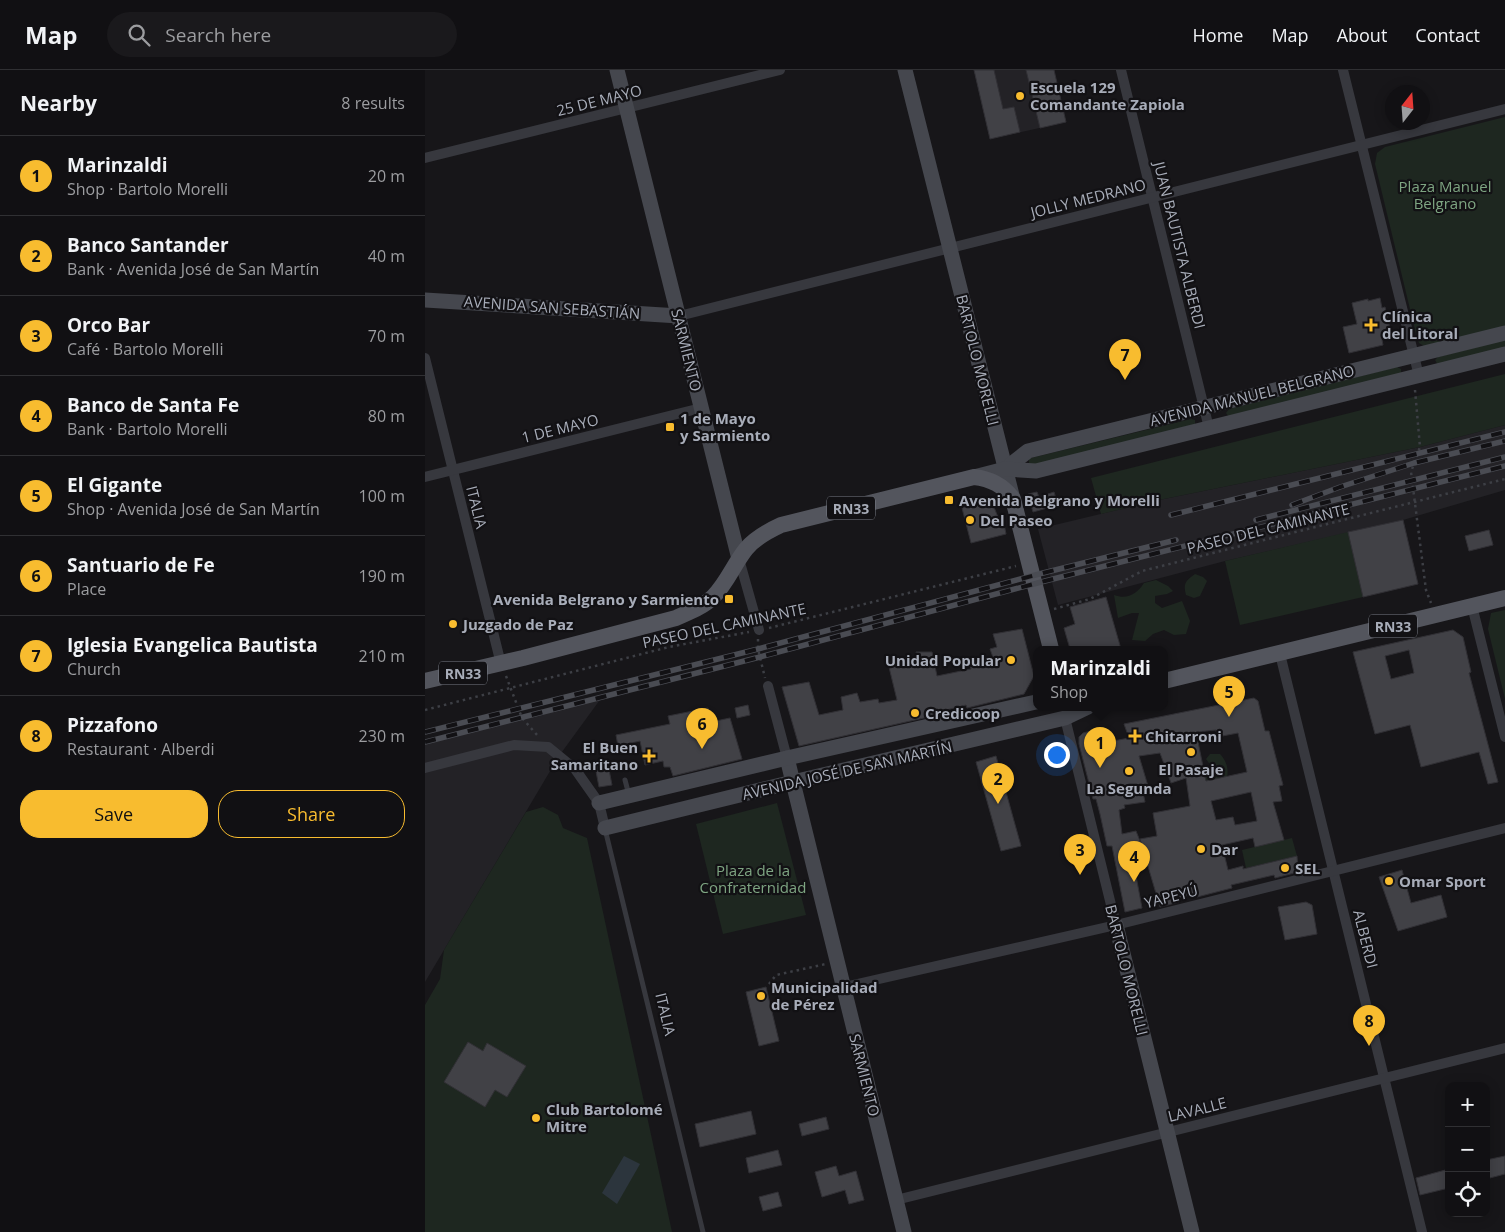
<!DOCTYPE html>
<html lang="en">
<head>
<meta charset="utf-8">
<style>
  :root { --surface:#111013; --page:#1a191c; --text:#f1f3f6; --muted:#9c9da0; --line:#303033; --accent:#f8bc2f }
  body { margin:0; font-family:"Open Sans",sans-serif; background:var(--page); color:var(--text) }
  .controls { position:absolute; right:15px; bottom:15px; display:grid; overflow:hidden; border-radius:10px; box-shadow:0 2px 12px #0003 }
  .controls button { width:45px; height:45px; display:grid; place-items:center; padding:0; border:0; border-bottom:1px solid var(--line); background:var(--surface); color:var(--text); font:25px sans-serif }
  .compass { position:absolute; left:960px; top:15px; width:45px; height:45px; border-radius:50%; background:var(--surface); box-shadow:0 2px 12px #0003; rotate:17deg }
  .you { position:absolute; left:631px; top:684px; width:18px; height:18px; margin:-12px; border:4px solid #fff; border-radius:50%; background:#1a73e8; box-shadow:0 0 0 8px #1a73e833 }
  .badge { display:grid; place-items:center; width:32px; height:32px; border-radius:50%; background:var(--accent); color:#111; font-size:16px; font-weight:700 }
  .pin { position:absolute; translate:-50% -41px; filter:drop-shadow(0 1px 2px #0008) }
  .pin::after { content:''; position:absolute; top:26px; width:18px; height:15px; background:inherit; clip-path:polygon(0 0,100% 0,50% 100%) }
  .popup { position:absolute; left:608px; top:576px; width:135px; height:65px; box-sizing:border-box; display:grid; place-content:center; border-radius:10px; background:var(--surface); filter:drop-shadow(0 1px 4px #0005); font-size:16px; white-space:nowrap; color:var(--muted) }
  .popup b { font-size:19px; color:var(--text) }
  .popup::after { content:''; position:absolute; left:50%; top:100%; margin-left:-10px; border:10px solid transparent; border-top-color:var(--surface) }
  .list { margin:0; padding:0; list-style:none }
  h2 { display:flex; justify-content:space-between; align-items:center; height:65px; margin:0; padding:0 20px; font-size:21px }
  h2 small { font-size:16px; font-weight:400; color:var(--muted) }
  .list li { display:grid; grid-template-columns:32px 1fr auto; gap:15px; align-items:center; box-sizing:border-box; height:80px; padding:0 20px; border-top:1px solid var(--line) }
  .list b { display:block; font-size:19px; white-space:nowrap }
  .list p { margin:0; font-size:16px; white-space:nowrap; color:var(--muted) }
  .list em { font-size:16px; font-style:normal; color:var(--muted) }
  .actions { display:flex; gap:10px; padding:15px 20px }
  .actions a { flex:1; padding:11px 0; border:1px solid var(--accent); border-radius:20px; text-align:center; font-size:18px; color:var(--accent) }
  .actions .main { background:var(--accent); color:#111 }
  .icon { flex:none; width:28px; height:28px; fill:none; stroke:currentColor; stroke-width:2; stroke-linecap:round; stroke-linejoin:round }
  .map { position:relative; flex:none; width:1080px; height:1162px; overflow:hidden }
  header { display:flex; align-items:center; gap:30px; box-sizing:border-box; height:70px; padding:0 25px; background:var(--surface); border-bottom:1px solid var(--line) }
  header strong { font-size:24px }
  nav { display:flex; gap:28px; margin-inline-start:auto; font-size:18px }
  .search { width:350px; height:45px; background:var(--page); display:flex; align-items:center; gap:12px; box-sizing:border-box; padding:0 18px; border-radius:28px; color:var(--muted); font-size:19px }
  main { display:flex }
  aside { flex:1; background:var(--surface) }
  .map>svg:first-child { display:block }
</style>
</head>
<body>
<header>
<strong>Map</strong>
<div class="search"><svg class="icon" aria-label="search" viewBox="0 0 24 24"><circle cx="10" cy="10" r="6"/><path d="M15 15l6 6"/></svg>Search here</div>
<nav><a>Home</a><a>Map</a><a>About</a><a>Contact</a></nav>
</header>
<main>
<aside>
<h2>Nearby<small>8 results</small></h2>
<ul class="list">
<li><span class="badge">1</span><div><b>Marinzaldi</b><p>Shop · Bartolo Morelli</p></div><em>20 m</em></li>
<li><span class="badge">2</span><div><b>Banco Santander</b><p>Bank · Avenida José de San Martín</p></div><em>40 m</em></li>
<li><span class="badge">3</span><div><b>Orco Bar</b><p>Café · Bartolo Morelli</p></div><em>70 m</em></li>
<li><span class="badge">4</span><div><b>Banco de Santa Fe</b><p>Bank · Bartolo Morelli</p></div><em>80 m</em></li>
<li><span class="badge">5</span><div><b>El Gigante</b><p>Shop · Avenida José de San Martín</p></div><em>100 m</em></li>
<li><span class="badge">6</span><div><b>Santuario de Fe</b><p>Place</p></div><em>190 m</em></li>
<li><span class="badge">7</span><div><b>Iglesia Evangelica Bautista</b><p>Church</p></div><em>210 m</em></li>
<li><span class="badge">8</span><div><b>Pizzafono</b><p>Restaurant · Alberdi</p></div><em>230 m</em></li>
</ul>
<div class="actions"><a class="main">Save</a><a>Share</a></div>
</aside>
<div class="map">
<svg width="1080" height="1162" viewBox="0 0 1080 1162">
  <rect width="100%" height="100%" fill="#171619"/>
  <g fill="#232226">
    <path d="M549,0h80l12,52 -76,17z"/>
    <path d="M1080,355v65l-102,30 -178,41 -167,44 -20,-76 121,-29 261,-53z"/>
    <path d="M177,627l-43,59 -134,226v-240z"/>
  </g>
  <g fill="#1e2720">
    <path d="M1080,47v210l-81,19 -5,-3 -2,-5 -42,-174 2,-11 8,-6z"/>
    <path d="M1080,270v9l-67,16 -3,-5 3,-3z"/>
    <path d="M972,297l4,2v5l-172,43 -3,-4 3,-4z"/>
    <path d="M1080,304v51l-85,22 -261,53 -58,14 -10,-36z"/>
    <path d="M766,349l4,1v5l-162,41 -4,-2v-5l2,-1z"/>
    <path d="M923,462l15,65 -123,28 -15,-64z"/>
    <path d="M770,504l8,3 4,4 -7,15 -6,2 -8,-3c-3,-11 -1,-14 9,-21z"/>
    <path d="M731,510l12,6 5,5 -6,3 -12,2v7l7,5 20,-7 8,20 -4,13 -12,1 -10,-5 -11,4 -8,7 -13,-1 7,-27h-7l-14,5 -4,-23c13,5 23,-1 30,-12z"/>
    <path d="M1080,540v89l-17,-70 3,-16z"/>
    <path d="M785,684h10c6,6 9,15 7,23l-21,4 -1,-9 2,-4 4,-2 -5,-7z"/>
    <path d="M352,733l29,112 -83,19 -27,-110z"/>
    <path d="M118,737l15,8 5,13 24,10 85,394h-247v-227l15,-26 4,-29 82,-138z"/>
    <path d="M867,768l5,18 -51,12 -4,-18z"/>
  </g>
  <path fill="#2c353d" d="M199,1086l16,8 -23,40 -15,-11z"/>
  <g fill="#414146" stroke="#313035" fill-rule="evenodd">
    <path d="M549,0h20l9,39 11,-2 6,25 -30,7z"/>
    <path d="M601,0h28l12,52 -26,6z"/>
    <path d="M955,228l2,10 3,-1 7,30 -10,3 1,5 -34,8 -6,-26 14,-3 -5,-21 16,-4v2z"/>
    <path d="M612,422l2,5 15,-5 4,13 -25,7 -5,-18z"/>
    <path d="M563,430l4,2 9,23 3,-1 2,10 -35,9 -9,-35z"/>
    <path d="M978,450l15,64 -55,13 -15,-65z"/>
    <path d="M1064,460l4,15 -24,6 -4,-15z"/>
    <path d="M681,527l15,52h-51l-6,-21 11,-4 -5,-17z"/>
    <path d="M597,559l12,47 -10,18 -57,14 -1,-3 -20,5v3l-147,33 -17,-59 27,-5 10,33 24,-5 -2,-13 16,-4 3,9 18,-3 1,4 18,-3 -9,-37 30,-5 -2,-6h16l5,24 34,-7 -1,-5 24,-4 -4,-11 7,-2 -4,-13z"/>
    <path d="M1028,560l10,7 8,35 -2,1 29,109 -10,2 -9,-32 -58,15 -11,-42 -35,9 -22,-82zM984,580l5,23 -23,6 -6,-23z"/>
    <path d="M829,628l4,3 7,30h4l14,54 -4,1 3,15 -9,1 11,38 -29,7 -2,-9 -31,7 6,25 15,-4v3l54,-13 1,16 -23,6 -1,-3 -43,10 1,3 -35,9 -1,-3 -19,4 2,4 -19,5 -20,-68 17,-3 -4,-23 37,-7 -4,-28 -15,5 -11,-30 -21,3 9,30 -6,1 3,15 -21,3 1,3 -6,2 3,24 14,-3 6,15 -11,3 11,59 -17,4 -13,-66h-5l-7,-32 -4,-15h-3l-14,-55v-7l4,-4 20,-5 5,14 21,-4 -5,-14zM791,660l1,7 21,-4 9,39 -41,9 -10,-49zM826,722l6,29 -22,4 -2,-8 -17,3 -5,-19z"/>
    <path d="M323,635l2,10 -13,3 -2,-10z"/>
    <path d="M283,638l3,14 19,-4 12,41 -69,17 -3,-9h-6l-1,-6 -18,4 -5,-24 -22,5 -2,-11 54,-11 -2,-8z"/>
    <path d="M571,686l25,90 -20,5 -25,-89z"/>
    <path d="M182,689l5,26 -13,2 -5,-26z"/>
    <path d="M977,800l9,33 30,-8 6,22 -49,14 -19,-54z"/>
    <path d="M881,832l6,3 5,29 -32,6 -7,-33z"/>
    <path d="M341,917l13,54 -20,5 -13,-54z"/>
    <path d="M43,972l15,9 4,-8 39,23 -19,31 -12,-7 -10,17 -41,-25z"/>
    <path d="M326,1041l5,23 -56,13 -5,-23z"/>
    <path d="M401,1047l3,12 -27,7 -3,-12z"/>
    <path d="M353,1080l4,15 -33,8 -3,-15z"/>
    <path d="M1080,1086v18l-19,5v-19z"/>
    <path d="M411,1096l3,10 17,-5 8,29 -15,4 -4,-14 -23,7 -7,-25z"/>
    <path d="M1024,1099v19l-29,7 -4,-17z"/>
    <path d="M353,1122l4,14 -19,5 -4,-14z"/>
  </g>
  <g fill="none" stroke-linecap="round" stroke-linejoin="round">
    <g stroke="#3d3f45" stroke-width="2.5" stroke-dasharray="2.5 4" stroke-linecap="butt">
      <path d="M990,320l5,57 -9,25 15,118 5,13"/>
      <path d="M629,539l36,-10 52,-28 363,-92"/>
      <path d="M344,558l247,-62"/>
      <path d="M333,569v10l7,29"/>
      <path d="M81,606l16,42 16,18"/>
      <path d="M0,640l244,-63 80,-15"/>
      <path d="M344,914l7,-9 50,-11"/>
    </g>
    <g stroke="#37383e" stroke-width="5">
      <path d="M200,710l4,15"/>
      <path d="M180,759l98,403"/>
    </g>
    <g stroke="#37383e" stroke-width="10">
      <path d="M696,0l88,358"/>
      <path d="M918,0l76,306"/>
      <path d="M0,88l355,-88"/>
      <path d="M254,246l826,-207"/>
      <path d="M0,288l76,306"/>
      <path d="M0,407l276,-69"/>
      <path d="M314,489l20,71"/>
      <path d="M1047,536l33,131"/>
      <path d="M855,584l142,578"/>
      <path d="M343,616l19,72"/>
      <path d="M640,648l51,207"/>
      <path d="M0,698l89,-23 34,2 27,22 24,34 6,25"/>
      <path d="M419,917l272,-62 389,-97"/>
      <path d="M471,1130l609,-152"/>
    </g>
    <g stroke="#45474e" stroke-width="15">
      <path d="M192,0l122,489"/>
      <path d="M480,0l108,429"/>
      <path d="M0,230l254,16"/>
      <path d="M580,399l23,-18 477,-118"/>
      <path d="M549,407l31,-8 31,2 469,-117"/>
      <path d="M362,688l117,474"/>
      <path d="M174,733l188,-45 249,-56"/>
      <path d="M180,758l188,-46 272,-64 23,-11"/>
      <path d="M691,855l76,307"/>
    </g>
    <g stroke="#53555d" stroke-width="16">
      <path d="M0,611l98,-23 153,-40c13,-6 27,-11 37,-21 14,-14 21,-33 33,-48 9,-11 22,-18 35,-24l193,-48c17,2 29,8 39,22l38,150"/>
      <path d="M739,611l341,-83"/>
    </g>
    <defs>
      <g id="rail">
        <path d="M867,435l48,-18 74,-24 91,-22"/>
        <path d="M746,445l334,-83"/>
        <path d="M831,450l249,-63"/>
        <path d="M0,662l333,-83 285,-76 133,-33"/>
        <path d="M0,672l335,-85 285,-76 460,-115"/>
      </g>
    </defs>
    <use href="#rail" stroke="#4a4c53" stroke-width="5.5"/>
    <use href="#rail" stroke="#121114" stroke-width="4" stroke-dasharray="11" stroke-linecap="butt"/>
  </g>
  <g fill="#f8bc2f" stroke="#121114" stroke-width="2">
    <circle cx="595" cy="26" r="5"/>
    <path d="M943.5 247.5h5v5h5v5h-5v5h-5v-5h-5v-5h5z"/>
    <rect x="240" y="352" width="10" height="10" rx="2.5"/>
    <rect x="519" y="425" width="10" height="10" rx="2.5"/>
    <circle cx="545" cy="450" r="5"/>
    <rect x="299" y="524" width="10" height="10" rx="2.5"/>
    <circle cx="28" cy="554" r="5"/>
    <circle cx="586" cy="590" r="5"/>
    <circle cx="490" cy="643" r="5"/>
    <path d="M707.5 658.5h5v5h5v5h-5v5h-5v-5h-5v-5h5z"/>
    <circle cx="766" cy="682" r="5"/>
    <path d="M221.5 678.5h5v5h5v5h-5v5h-5v-5h-5v-5h5z"/>
    <circle cx="704" cy="701" r="5"/>
    <circle cx="776" cy="779" r="5"/>
    <circle cx="860" cy="798" r="5"/>
    <circle cx="964" cy="811" r="5"/>
    <circle cx="336" cy="926" r="5"/>
    <circle cx="111" cy="1048" r="5"/>
  </g>
  <g text-anchor="middle" dominant-baseline="central" stroke-width="4.5" stroke-linejoin="round" paint-order="stroke">
    <g fill="#121114" stroke="#7b7e88" stroke-width="1">
      <rect x="402" y="426.5" width="48" height="23" rx="4"/>
      <rect x="944" y="544.5" width="48" height="23" rx="4"/>
      <rect x="14" y="591.5" width="48" height="23" rx="4"/>
    </g>
    <g font-size="14" font-weight="bold" fill="#a8adb9">
      <text x="426" y="438">RN33</text>
      <text x="968" y="556">RN33</text>
      <text x="38" y="603">RN33</text>
    </g>
    <g font-size="15" font-weight="bold" fill="#a8adb9" stroke="#121114" text-anchor="start">
      <text x="605" y="17">Escuela 129<tspan x="605" dy="17">Comandante Zapiola</tspan></text>
      <text x="957" y="246">Clínica<tspan x="957" dy="17">del Litoral</tspan></text>
      <text x="255" y="348">1 de Mayo<tspan x="255" dy="17">y Sarmiento</tspan></text>
      <text x="534" y="430">Avenida Belgrano y Morelli</text>
      <text x="555" y="450">Del Paseo</text>
      <text x="294" y="529" text-anchor="end">Avenida Belgrano y Sarmiento</text>
      <text x="38" y="554">Juzgado de Paz</text>
      <text x="576" y="590" text-anchor="end">Unidad Popular</text>
      <text x="500" y="643">Credicoop</text>
      <text x="720" y="666">Chitarroni</text>
      <text x="213" y="677" text-anchor="end">El Buen<tspan x="213" dy="17">Samaritano</tspan></text>
      <text x="766" y="699" text-anchor="middle">El Pasaje</text>
      <text x="704" y="718" text-anchor="middle">La Segunda</text>
      <text x="786" y="779">Dar</text>
      <text x="870" y="798">SEL</text>
      <text x="974" y="811">Omar Sport</text>
      <text x="346" y="917">Municipalidad<tspan x="346" dy="17">de Pérez</tspan></text>
      <text x="121" y="1039">Club Bartolomé<tspan x="121" dy="17">Mitre</tspan></text>
    </g>
    <g font-size="15" fill="#a8adb9" stroke="#121114">
      <text transform="translate(174 30) rotate(-14)">25 DE MAYO</text>
      <text transform="translate(663 128) rotate(-14)">JOLLY MEDRANO</text>
      <text transform="translate(755 175) rotate(76)">JUAN BAUTISTA ALBERDI</text>
      <text transform="translate(127 237) rotate(4)">AVENIDA SAN SEBASTIÁN</text>
      <text transform="translate(262 280) rotate(76)">SARMIENTO</text>
      <text transform="translate(553 290) rotate(76)">BARTOLO MORELLI</text>
      <text transform="translate(827 325) rotate(-14)">AVENIDA MANUEL BELGRANO</text>
      <text transform="translate(135 358) rotate(-14)">1 DE MAYO</text>
      <text transform="translate(52 437) rotate(76)">ITALIA</text>
      <text transform="translate(843 458) rotate(-14)">PASEO DEL CAMINANTE</text>
      <text transform="translate(299 555) rotate(-12)">PASEO DEL CAMINANTE</text>
      <text transform="translate(422 700) rotate(-13)">AVENIDA JOSÉ DE SAN MARTÍN</text>
      <text transform="translate(746 826) rotate(-14)">YAPEYÚ</text>
      <text transform="translate(941 869) rotate(76)">ALBERDI</text>
      <text transform="translate(702 900) rotate(76)">BARTOLO MORELLI</text>
      <text transform="translate(241 944) rotate(77)">ITALIA</text>
      <text transform="translate(440 1005) rotate(76)">SARMIENTO</text>
      <text transform="translate(772 1039) rotate(-14)">LAVALLE</text>
    </g>
    <g font-size="15" fill="#7ea582" stroke="#121114">
      <text x="1020" y="116">Plaza Manuel<tspan x="1020" dy="17">Belgrano</tspan></text>
      <text x="328" y="800">Plaza de la<tspan x="328" dy="17">Confraternidad</tspan></text>
    </g>
  </g>
</svg>
<div class="controls">
<button>+</button>
<button>−</button>
<button><svg class="icon" aria-label="locate" viewBox="0 0 24 24"><circle cx="12" cy="12" r="6"/><path d="M12 2v4M12 18v4M2 12h4M18 12h4"/></svg></button>
</div>
<svg class="compass" viewBox="-18 -18 36 36"><path d="M0-13l5 13h-10z" fill="#e53935"/><path d="M0 13l5-13h-10z" fill="#9c9da0"/></svg>
<div class="you"></div>
<div class="pin badge" style="left:675px;top:698px">1</div>
<div class="popup"><b>Marinzaldi</b>Shop</div>
<div class="pin badge" style="left:573px;top:734px">2</div>
<div class="pin badge" style="left:655px;top:805px">3</div>
<div class="pin badge" style="left:709px;top:812px">4</div>
<div class="pin badge" style="left:804px;top:647px">5</div>
<div class="pin badge" style="left:277px;top:679px">6</div>
<div class="pin badge" style="left:700px;top:310px">7</div>
<div class="pin badge" style="left:944px;top:976px">8</div>
</div>
</main>
</body>
</html>
